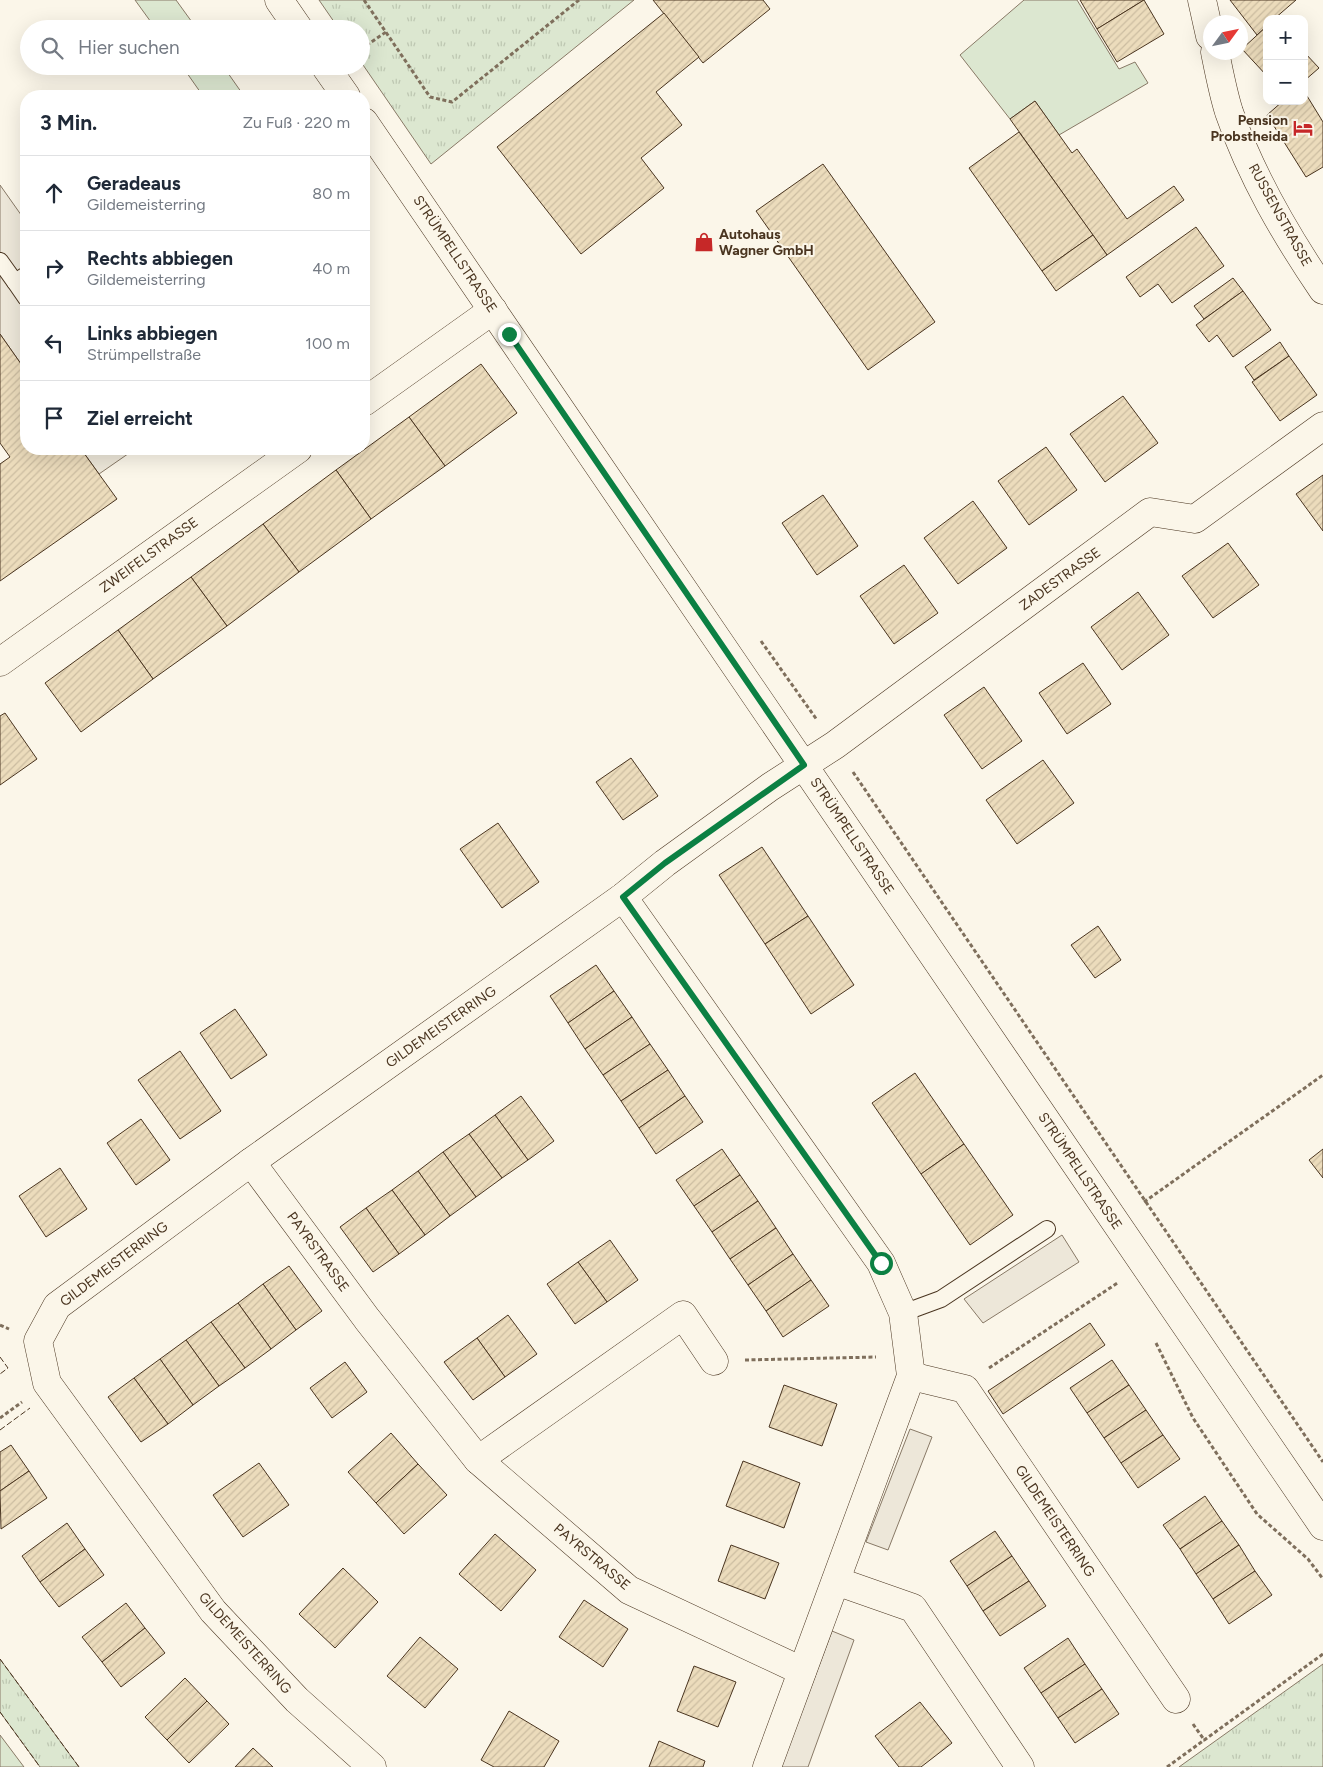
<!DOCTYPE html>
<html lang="de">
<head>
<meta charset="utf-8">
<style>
  :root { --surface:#fff; --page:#f2f2f3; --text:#1f2937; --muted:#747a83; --line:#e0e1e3 }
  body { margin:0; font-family:Figtree,sans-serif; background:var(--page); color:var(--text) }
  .controls { position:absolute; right:15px; top:15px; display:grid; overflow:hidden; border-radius:10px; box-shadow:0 5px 20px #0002 }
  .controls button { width:45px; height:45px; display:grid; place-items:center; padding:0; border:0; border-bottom:1px solid var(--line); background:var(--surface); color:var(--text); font:25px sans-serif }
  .compass { position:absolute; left:1203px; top:15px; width:45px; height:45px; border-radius:50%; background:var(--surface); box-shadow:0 5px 20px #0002; rotate:57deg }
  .stop { position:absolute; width:15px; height:15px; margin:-11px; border:4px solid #0b8043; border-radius:50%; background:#fff }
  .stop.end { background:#0b8043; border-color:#fff; box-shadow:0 1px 5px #0008 }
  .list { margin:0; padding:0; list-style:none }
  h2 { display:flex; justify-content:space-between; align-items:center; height:65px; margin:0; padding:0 20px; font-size:21px }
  h2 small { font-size:16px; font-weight:400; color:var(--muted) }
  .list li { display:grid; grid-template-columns:32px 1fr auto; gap:15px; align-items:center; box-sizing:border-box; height:75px; padding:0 20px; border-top:1px solid var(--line) }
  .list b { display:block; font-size:19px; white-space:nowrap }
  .list p { margin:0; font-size:16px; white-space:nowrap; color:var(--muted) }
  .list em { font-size:16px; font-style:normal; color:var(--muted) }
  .icon { flex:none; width:28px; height:28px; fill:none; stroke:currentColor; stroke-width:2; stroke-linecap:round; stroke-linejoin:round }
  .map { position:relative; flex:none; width:1323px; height:1767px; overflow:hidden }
  .search { position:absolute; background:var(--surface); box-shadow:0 5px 20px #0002; left:20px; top:20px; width:350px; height:55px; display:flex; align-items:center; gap:12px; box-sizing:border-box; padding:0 18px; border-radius:28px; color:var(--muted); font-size:19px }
  .panel { position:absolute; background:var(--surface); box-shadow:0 5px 20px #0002; left:20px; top:90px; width:350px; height:365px; border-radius:20px }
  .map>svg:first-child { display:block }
</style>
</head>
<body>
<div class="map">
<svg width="1323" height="1767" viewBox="0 0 1323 1767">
  <defs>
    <pattern id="grass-tufts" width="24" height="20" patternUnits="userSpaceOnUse" patternTransform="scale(1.25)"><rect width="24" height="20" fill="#dce7d0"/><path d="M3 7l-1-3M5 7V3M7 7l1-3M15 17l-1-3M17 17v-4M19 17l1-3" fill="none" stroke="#bec7b2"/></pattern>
    <pattern id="building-hatch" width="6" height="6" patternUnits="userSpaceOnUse" patternTransform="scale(1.25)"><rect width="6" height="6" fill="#ecdcbc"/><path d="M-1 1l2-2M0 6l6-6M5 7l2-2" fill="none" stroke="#ccbda1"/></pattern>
  </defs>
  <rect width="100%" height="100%" fill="#fbf6e9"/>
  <g fill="url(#grass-tufts)" stroke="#887966">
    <path d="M319,0h315l-203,164 -70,-102v-33h-22z"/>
    <path d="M0,1659l79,108h-39l-40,-55z"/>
    <path d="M1323,1664v103h-144z"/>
  </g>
  <g fill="#dce7d0" stroke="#887966">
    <path d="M135,0h41l21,29h-41z"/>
    <path d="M1024,0h53l42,69 16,-7 13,21 -89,52 -24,-34 -25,18 -50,-64z"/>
    <path d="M182,66h41l21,30h-41z"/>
    <path d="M0,1735l24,32h-24z"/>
  </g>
  <g fill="#ede7d9" stroke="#887966">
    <path d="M0,185l24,34 2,-1v153l-26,-37z"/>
    <path d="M81,449h54l-36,25z"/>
    <path d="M1062,1235l17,27 -96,61 -19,-24z"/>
    <path d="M910,1429l22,8 -44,113 -22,-8z"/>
    <path d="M832,1631l22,9 -46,127h-27z"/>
  </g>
  <g fill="url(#building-hatch)" stroke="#4a3520">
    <path d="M653,0h110l7,9 -67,54z"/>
    <path d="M1080,0h64l-47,29z"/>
    <path d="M1144,0l20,34 -47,28 -20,-33z"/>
    <path d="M1230,0h66l-22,19h-7v7l-10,9z"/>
    <path d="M664,13l35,44 -43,35 26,33 -41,33 23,30 -83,66 -84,-107z"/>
    <path d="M1267,26v50l-25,-27z"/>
    <path d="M1304,52l15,16 -15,13z"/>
    <path d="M1304,91l19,31v45l-17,10 -39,-62 16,-14h21z"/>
    <path d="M1035,101l37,52 5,-4 50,70 47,-33 10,14 -77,55 -97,-136z"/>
    <path d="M1019,132l74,103 -51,36 -73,-103z"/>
    <path d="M823,164l112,158 -67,48 -112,-159z"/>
    <path d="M1196,227l28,39 -52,37 -14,-19 -18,13 -14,-20z"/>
    <path d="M1093,235l14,20 -51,36 -14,-20z"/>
    <path d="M1233,278l10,13 -39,28 -10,-13z"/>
    <path d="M1243,291l28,39 -38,27 -16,-22 -8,7 -13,-17z"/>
    <path d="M0,334l26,37v78h55l36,50 -117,82v-117l10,-7 -10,-14z"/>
    <path d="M1280,342l9,14 -35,24 -9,-13z"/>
    <path d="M1289,356l28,39 -37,26 -28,-39z"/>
    <path d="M481,364l36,49 -72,53 -36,-49z"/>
    <path d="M1123,396l35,47 -53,39 -35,-48z"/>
    <path d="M409,417l36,49 -74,53 -35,-49z"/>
    <path d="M1046,447l31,43 -48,35 -31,-44z"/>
    <path d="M336,470l35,49 -72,53 -36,-48z"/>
    <path d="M1323,475v56l-27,-37z"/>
    <path d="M823,495l35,51 -41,29 -35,-52z"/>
    <path d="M973,501l34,47 -49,36 -34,-46z"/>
    <path d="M263,524l36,48 -72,54 -36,-49z"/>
    <path d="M1228,543l31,42 -46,33 -31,-42z"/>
    <path d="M904,565l34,48 -44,31 -34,-48z"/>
    <path d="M191,577l36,49 -74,53 -35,-49z"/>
    <path d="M1138,592l31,43 -47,35 -31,-43z"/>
    <path d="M118,630l35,49 -72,53 -36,-49z"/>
    <path d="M1083,663l28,41 -44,30 -28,-41z"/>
    <path d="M984,687l38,54 -40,28 -38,-54z"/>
    <path d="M5,713l32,46 -37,26v-69z"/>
    <path d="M631,758l27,38 -35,24 -27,-38z"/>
    <path d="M1043,760l31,43 -57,41 -31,-44z"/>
    <path d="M498,823l41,59 -37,26 -42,-59z"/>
    <path d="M762,847l46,69 -43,28 -46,-69z"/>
    <path d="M808,916l46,69 -43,29 -46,-70z"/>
    <path d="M1098,926l23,34 -26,18 -24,-33z"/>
    <path d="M596,965l18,26 -46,32 -18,-27z"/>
    <path d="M614,991l18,26 -47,32 -17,-26z"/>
    <path d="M235,1009l32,46 -36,24 -31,-46z"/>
    <path d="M632,1017l18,27 -47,31 -18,-26z"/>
    <path d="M650,1044l18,26 -47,31 -18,-26z"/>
    <path d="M180,1051l41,60 -41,28 -42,-59z"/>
    <path d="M668,1070l17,26 -46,32 -18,-27z"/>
    <path d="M915,1073l49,71 -43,30 -49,-71z"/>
    <path d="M521,1096l33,45 -26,19 -33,-45z"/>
    <path d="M685,1096l18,26 -47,32 -17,-26z"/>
    <path d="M495,1115l33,45 -26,18 -33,-44z"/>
    <path d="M141,1119l29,41 -34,25 -29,-42z"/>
    <path d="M469,1134l33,44 -26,19 -33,-45z"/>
    <path d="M964,1144l49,71 -43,30 -49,-71z"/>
    <path d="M722,1149l18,26 -46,31 -18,-26z"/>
    <path d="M1323,1149v29l-14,-18z"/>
    <path d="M443,1152l33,45 -26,19 -32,-45z"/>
    <path d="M60,1168l27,41 -41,28 -27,-41z"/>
    <path d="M418,1171l32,45 -25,19 -33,-45z"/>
    <path d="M740,1175l18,26 -46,31 -18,-26z"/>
    <path d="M392,1190l33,45 -26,19 -33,-46z"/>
    <path d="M758,1201l18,27 -46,31 -18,-27z"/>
    <path d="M366,1208l33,46 -26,18 -33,-45z"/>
    <path d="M776,1228l17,26 -45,31 -18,-26z"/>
    <path d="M610,1240l28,40 -31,22 -29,-40z"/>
    <path d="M793,1254l18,26 -45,31 -18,-26z"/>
    <path d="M578,1262l29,40 -32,22 -28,-40z"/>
    <path d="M289,1266l33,45 -26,19 -33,-46z"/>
    <path d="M811,1280l18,26 -46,31 -17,-26z"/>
    <path d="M263,1284l33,46 -25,19 -33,-46z"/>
    <path d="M238,1303l33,46 -26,19 -34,-46z"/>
    <path d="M508,1315l29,39 -32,23 -28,-39z"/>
    <path d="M211,1322l34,46 -26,18 -33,-46z"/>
    <path d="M1090,1323l15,22 -102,69 -15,-23z"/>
    <path d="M477,1338l28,39 -32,23 -29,-38z"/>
    <path d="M186,1340l33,46 -26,19 -33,-46z"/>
    <path d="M160,1359l33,46 -25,19 -34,-46z"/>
    <path d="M1112,1360l17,25 -42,28 -17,-25z"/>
    <path d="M345,1362l22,30 -35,26 -22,-30z"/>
    <path d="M134,1378l34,46 -27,18 -33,-45z"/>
    <path d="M784,1385l53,19 -15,42 -53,-19z"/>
    <path d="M1129,1385l17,25 -42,28 -17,-25z"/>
    <path d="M1146,1410l17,25 -42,28 -17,-25z"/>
    <path d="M391,1433l27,31 -42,39 -28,-31z"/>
    <path d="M1163,1435l17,24 -42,29 -17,-25z"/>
    <path d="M11,1445l18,26 -29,20v-39z"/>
    <path d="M743,1461l57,22 -16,45 -58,-22z"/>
    <path d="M259,1463l30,42 -46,32 -30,-42z"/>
    <path d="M418,1464l29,31 -43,39 -28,-31z"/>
    <path d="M29,1471l18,27 -46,31 -1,-38z"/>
    <path d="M1205,1496l17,25 -42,28 -17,-24z"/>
    <path d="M1222,1521l17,24 -43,29 -16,-25z"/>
    <path d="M67,1523l18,26 -45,33 -18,-26z"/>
    <path d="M995,1531l17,25 -45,30 -17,-25z"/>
    <path d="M495,1534l41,36 -35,41 -42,-37z"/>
    <path d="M731,1545l48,18 -14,36 -47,-18z"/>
    <path d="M1239,1545l16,26 -42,28 -17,-25z"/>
    <path d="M85,1549l19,26 -45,32 -19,-25z"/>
    <path d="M1012,1556l17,25 -46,30 -16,-25z"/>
    <path d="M343,1568l35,34 -43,46 -36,-34z"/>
    <path d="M1255,1571l17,24 -43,29 -16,-25z"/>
    <path d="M1029,1581l17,25 -46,30 -17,-25z"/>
    <path d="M584,1600l44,29 -25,38 -44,-30z"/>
    <path d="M126,1603l19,25 -43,34 -20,-25z"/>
    <path d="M145,1628l20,25 -44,34 -19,-25z"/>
    <path d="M420,1637l38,32 -33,39 -38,-32z"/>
    <path d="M1068,1638l17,26 -44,29 -17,-25z"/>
    <path d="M1085,1664l17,25 -44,29 -17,-25z"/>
    <path d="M694,1666l42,16 -18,45 -41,-16z"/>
    <path d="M185,1678l22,23 -40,39 -22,-23z"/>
    <path d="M1102,1689l17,25 -44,29 -17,-25z"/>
    <path d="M207,1701l22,23 -40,39 -22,-23z"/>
    <path d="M920,1702l32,41 -31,24h-22l-24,-31z"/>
    <path d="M509,1711l50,30 -15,26h-50l-13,-7z"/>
    <path d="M659,1741l46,20 -2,6h-54z"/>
    <path d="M253,1748l20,19h-38z"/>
  </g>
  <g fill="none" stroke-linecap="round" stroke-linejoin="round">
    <defs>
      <g id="service">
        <path d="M0,261l15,21"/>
        <path d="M26,275l-11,7 11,16"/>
        <path d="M903,1313l38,-14 106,-70"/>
      </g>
      <g id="minor">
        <path d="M1202,0l8,36"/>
        <path d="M1215,52c4,20 8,41 14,60 22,64 56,122 94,178"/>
        <path d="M364,402l129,-92"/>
        <path d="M0,662l298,-213"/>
        <path d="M623,897l258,366 22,50 8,63 -144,391"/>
        <path d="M251,1162l116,157 111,141 151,130 173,81"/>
        <path d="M911,1376l54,13 211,310"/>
        <path d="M478,1460l205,-145 31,46"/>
        <path d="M836,1581l77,27 107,159"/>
        <path d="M372,1767l-75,-67 -84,-89 -166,-228 -9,-42 19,-35 194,-144 372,-265 42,-34 105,-76 65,-42 315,-233 45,7 128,-93"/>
      </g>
      <g id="tertiary">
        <path d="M279,0l20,29"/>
        <path d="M325,66l21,30"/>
        <path d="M364,122l959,1404"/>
      </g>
    </defs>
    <use href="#service" stroke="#4a3520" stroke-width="18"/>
    <use href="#minor" stroke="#4a3520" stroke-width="29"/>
    <use href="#tertiary" stroke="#4a3520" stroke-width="29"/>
    <g stroke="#7f6f5c" stroke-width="3" stroke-dasharray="4 2.5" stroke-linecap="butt">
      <path d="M364,0l66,97 22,5 127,-102"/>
      <path d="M361,49l25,-17"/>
      <path d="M761,641l56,79"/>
      <path d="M853,772l470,690"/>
      <path d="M1144,1202l179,-127"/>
      <path d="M0,1325l9,4"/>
      <path d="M1156,1343l37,75 64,96 51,45 15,20"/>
      <path d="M745,1360l131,-3"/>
      <path d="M989,1368l130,-86"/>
      <path d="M0,1418l22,-16"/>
      <path d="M1193,1724l12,17"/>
      <path d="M1167,1767l156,-113"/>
    </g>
    <use href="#service" stroke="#fbf6e9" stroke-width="16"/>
    <use href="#minor" stroke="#fbf6e9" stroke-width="28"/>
    <use href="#tertiary" stroke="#fbf6e9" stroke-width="28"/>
    <g stroke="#4a3520" stroke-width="1" stroke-dasharray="6 2.5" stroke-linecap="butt">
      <path d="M0,1357l8,11 -8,6"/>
      <path d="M0,1430l30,-22"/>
      <path d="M0,1659l79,108"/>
      <path d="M0,1712l40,55"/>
    </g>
  </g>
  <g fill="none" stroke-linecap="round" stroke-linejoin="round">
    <path stroke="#0b8043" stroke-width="6" d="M509,334l295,431 -139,98 -42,34 258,366"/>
  </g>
  <defs>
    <symbol id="hotel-bare" viewBox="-9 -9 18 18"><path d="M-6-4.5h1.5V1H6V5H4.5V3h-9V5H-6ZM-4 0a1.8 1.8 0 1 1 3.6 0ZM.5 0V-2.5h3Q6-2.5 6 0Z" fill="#c62828" stroke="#fbf6e9" stroke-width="2.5" paint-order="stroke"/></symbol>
    <symbol id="shop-bare" viewBox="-9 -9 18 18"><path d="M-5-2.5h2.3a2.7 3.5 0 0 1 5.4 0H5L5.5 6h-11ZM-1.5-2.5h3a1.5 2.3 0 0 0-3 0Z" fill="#c62828" stroke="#fbf6e9" stroke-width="2.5" paint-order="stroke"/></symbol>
  </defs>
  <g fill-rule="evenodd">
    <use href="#hotel-bare" x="1289" y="114" width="28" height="28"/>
    <use href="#shop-bare" x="690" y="228" width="28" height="28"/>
  </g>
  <g text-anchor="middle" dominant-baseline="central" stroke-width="4" stroke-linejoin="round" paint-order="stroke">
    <g font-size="14" font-weight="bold" fill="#4a3520" stroke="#fbf6e9" text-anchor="end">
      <text x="1288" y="120">Pension<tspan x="1288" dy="16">Probstheida</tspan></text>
      <text x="719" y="234" text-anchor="start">Autohaus<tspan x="719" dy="16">Wagner GmbH</tspan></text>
    </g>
    <g font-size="14" fill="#4a3520" stroke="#fbf6e9">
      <text transform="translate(1280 215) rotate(61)">RUSSENSTRASSE</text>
      <text transform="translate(455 254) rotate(56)">STRÜMPELLSTRASSE</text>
      <text transform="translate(149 555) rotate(-36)">ZWEIFELSTRASSE</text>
      <text transform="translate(1060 579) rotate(-36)">ZADESTRASSE</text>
      <text transform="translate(852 836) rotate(56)">STRÜMPELLSTRASSE</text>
      <text transform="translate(441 1027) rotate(-35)">GILDEMEISTERRING</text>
      <text transform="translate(1080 1171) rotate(56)">STRÜMPELLSTRASSE</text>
      <text transform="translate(318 1252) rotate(54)">PAYRSTRASSE</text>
      <text transform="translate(114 1264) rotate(-37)">GILDEMEISTERRING</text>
      <text transform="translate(1055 1521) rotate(56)">GILDEMEISTERRING</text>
      <text transform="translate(592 1557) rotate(40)">PAYRSTRASSE</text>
      <text transform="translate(245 1643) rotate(48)">GILDEMEISTERRING</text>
    </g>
  </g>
</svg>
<div class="controls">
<button>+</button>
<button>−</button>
</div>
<svg class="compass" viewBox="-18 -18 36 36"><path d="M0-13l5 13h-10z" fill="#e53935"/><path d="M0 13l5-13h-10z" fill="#747a83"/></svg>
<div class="stop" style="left:881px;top:1263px"></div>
<div class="stop end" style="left:509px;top:334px"></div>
<div class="search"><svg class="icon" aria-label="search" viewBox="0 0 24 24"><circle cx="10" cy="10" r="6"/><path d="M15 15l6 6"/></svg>Hier suchen</div>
<section class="panel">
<h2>3 Min.<small>Zu Fuß · 220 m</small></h2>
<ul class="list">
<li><svg class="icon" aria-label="ahead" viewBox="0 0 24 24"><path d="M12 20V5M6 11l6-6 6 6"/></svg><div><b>Geradeaus</b><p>Gildemeisterring</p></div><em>80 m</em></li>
<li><svg class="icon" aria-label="right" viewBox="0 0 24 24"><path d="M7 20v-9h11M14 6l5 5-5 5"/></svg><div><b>Rechts abbiegen</b><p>Gildemeisterring</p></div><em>40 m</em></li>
<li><svg class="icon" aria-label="left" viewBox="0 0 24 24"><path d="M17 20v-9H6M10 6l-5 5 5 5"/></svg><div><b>Links abbiegen</b><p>Strümpellstraße</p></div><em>100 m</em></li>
<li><svg class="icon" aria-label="arrive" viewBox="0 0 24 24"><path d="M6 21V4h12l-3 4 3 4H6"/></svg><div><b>Ziel erreicht</b></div></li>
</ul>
</section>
</div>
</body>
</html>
